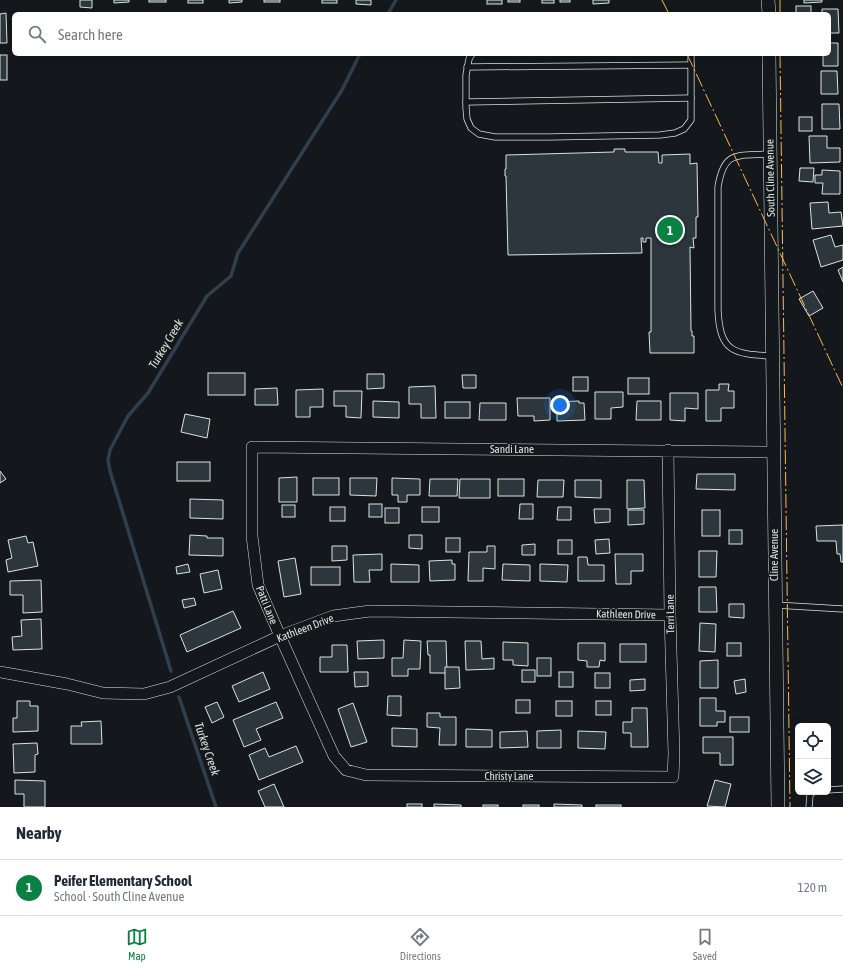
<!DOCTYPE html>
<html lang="en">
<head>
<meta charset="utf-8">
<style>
  :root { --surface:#fff; --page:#f2f2f3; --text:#1f2937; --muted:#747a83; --line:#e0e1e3; --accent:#0b8043 }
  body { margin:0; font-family:"Asap Condensed",sans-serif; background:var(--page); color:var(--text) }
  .controls { position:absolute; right:12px; bottom:12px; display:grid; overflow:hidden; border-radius:6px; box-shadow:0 2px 10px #0003 }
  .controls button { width:36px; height:36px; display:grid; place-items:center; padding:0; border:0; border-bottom:1px solid var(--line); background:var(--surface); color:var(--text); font:20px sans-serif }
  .you { position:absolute; left:560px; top:405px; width:14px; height:14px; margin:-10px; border:3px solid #fff; border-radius:50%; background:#1a73e8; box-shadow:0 0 0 6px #1a73e833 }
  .badge { display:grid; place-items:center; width:26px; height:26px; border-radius:50%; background:var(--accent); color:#fff; font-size:13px; font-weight:700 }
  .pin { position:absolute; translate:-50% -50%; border:2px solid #fff; box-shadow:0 1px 4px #0006 }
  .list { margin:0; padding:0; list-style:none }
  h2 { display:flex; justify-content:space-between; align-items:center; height:52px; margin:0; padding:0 16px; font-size:17px }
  h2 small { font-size:13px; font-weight:400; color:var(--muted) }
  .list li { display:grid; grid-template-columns:26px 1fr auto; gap:12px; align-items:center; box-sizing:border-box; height:56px; padding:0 16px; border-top:1px solid var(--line) }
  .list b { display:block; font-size:15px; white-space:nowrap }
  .list p { margin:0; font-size:13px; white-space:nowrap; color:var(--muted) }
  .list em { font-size:13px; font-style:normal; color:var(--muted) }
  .icon { flex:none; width:22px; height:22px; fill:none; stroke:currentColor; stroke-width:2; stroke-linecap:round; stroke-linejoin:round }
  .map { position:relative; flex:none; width:843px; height:807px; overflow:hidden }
  .search { position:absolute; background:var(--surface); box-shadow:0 2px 10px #0003; left:12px; right:12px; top:12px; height:44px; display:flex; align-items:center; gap:10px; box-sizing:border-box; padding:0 14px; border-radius:6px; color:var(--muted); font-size:15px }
  .sheet { height:108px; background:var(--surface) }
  nav { display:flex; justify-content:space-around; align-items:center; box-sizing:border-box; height:56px; border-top:1px solid var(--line); background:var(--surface); font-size:11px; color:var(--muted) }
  nav a { display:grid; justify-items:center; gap:2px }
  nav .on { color:var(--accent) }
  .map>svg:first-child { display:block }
</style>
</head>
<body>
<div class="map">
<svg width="843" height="807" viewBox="0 0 843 807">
  <rect width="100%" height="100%" fill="#14181c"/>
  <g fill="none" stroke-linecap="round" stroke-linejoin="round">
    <g stroke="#2f3f4d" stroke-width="3.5">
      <path d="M388,14l8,-14"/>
      <path d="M171,671l-61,-200 -2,-11 2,-10 18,-34 20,-23 59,-97 24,-20 7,-23 104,-163 18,-36"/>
      <path d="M179,697l37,110"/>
    </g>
  </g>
  <g fill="#2c363c" stroke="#d8e6dc">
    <path d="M80,0h12v8l-12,-1z"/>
    <path d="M114,0h15v2l-15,1z"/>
    <rect x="149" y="0" width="17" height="2"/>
    <rect x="188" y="0" width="15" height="3"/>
    <path d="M229,0h13v2l-13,1z"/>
    <rect x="264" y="0" width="16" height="2"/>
    <rect x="322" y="0" width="15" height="3"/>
    <path d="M356,0h15v5l-15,-1z"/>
    <rect x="487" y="0" width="15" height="4"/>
    <rect x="508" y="0" width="12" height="2"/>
    <rect x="542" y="0" width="12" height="3"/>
    <rect x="560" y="0" width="10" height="2"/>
    <path d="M593,0h16v3l-16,1z"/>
    <path d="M804,0h18v2l-18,1z"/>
    <rect x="796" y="6" width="15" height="8"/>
    <path d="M822,9h16l1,24h-10v-19h-7z"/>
    <path d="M6,13l1,30h-7v-29z"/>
    <path d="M829,43h9v23h-15v-12h6z"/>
    <rect x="0" y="55" width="7" height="25"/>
    <path d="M821,71h16l1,23h-17z"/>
    <path d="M822,104h17l1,25h-18z"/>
    <rect x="799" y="117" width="13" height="14"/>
    <path d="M809,136h18v12h13v14l-30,1z"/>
    <path d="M614,149h11v3h33l1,11h3v-8l28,-1v10l7,-1 1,54h-2v21h-3l1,10 -4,-1 1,84h1v5h2v17h-44l-1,-21h2v-94h-5v4h-3v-4h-2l1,15 -134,2 -2,-79h-1v-7h1v-14l108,-3z"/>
    <path d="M800,168h14l-1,14 -14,-1z"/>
    <path d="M822,170l18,1v23h-18l1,-11h-8v-8h7z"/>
    <path d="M828,202l1,11 12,-1 2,14 -31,3 -2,-26z"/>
    <path d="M831,235l4,12 8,-2v15l-22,7 -8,-27z"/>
    <path d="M843,267v15l-5,-12z"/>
    <path d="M813,291l10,17 -14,8 -10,-17z"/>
    <rect x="208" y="373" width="37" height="22"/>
    <path d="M367,374h17v14l-17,1z"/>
    <path d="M462,375h14v13h-13z"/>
    <rect x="573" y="377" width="15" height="14"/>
    <rect x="628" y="378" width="21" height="16"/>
    <path d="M719,384h10l-1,7h6v17h-13v13h-15v-31h13z"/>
    <path d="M435,386l1,32h-15v-14h-12v-17z"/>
    <path d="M277,388l1,17h-23v-16z"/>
    <path d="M323,389v18h-13v10h-14v-27z"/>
    <path d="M334,391h28l-1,27 -15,-1v-11h-12z"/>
    <path d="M595,392h28v15l-12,1v11h-16z"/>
    <path d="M670,393h28v16l-13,-1v13l-15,-1z"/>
    <path d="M517,398h33v22l-16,1v-5h-16z"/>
    <path d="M373,401l26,1v16l-26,-1z"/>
    <path d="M579,401v2h5l1,17 -28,1v-19z"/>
    <path d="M637,401h24v19h-25z"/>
    <rect x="445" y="402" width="25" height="16"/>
    <path d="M480,403h26v17h-27z"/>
    <path d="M185,414l25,5 -3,19 -26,-6z"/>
    <rect x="177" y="462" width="33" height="19"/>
    <path d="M0,471l6,8 -6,4z"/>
    <path d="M697,474h38v16l-39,-1z"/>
    <path d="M297,477v25h-18v-24z"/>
    <rect x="313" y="478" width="26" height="17"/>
    <path d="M350,478h27l-1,18 -26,-1z"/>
    <path d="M392,478l28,1v16h-13v7h-9v-7h-6z"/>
    <path d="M430,479h28l-1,17h-28z"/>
    <path d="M460,479h30v19h-31z"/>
    <rect x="498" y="479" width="26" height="17"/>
    <path d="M538,480h26l-1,17h-26z"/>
    <path d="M575,480h26v18l-26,-1z"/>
    <path d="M627,480h17l1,28 -18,1z"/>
    <path d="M190,499l33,1v19l-33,-1z"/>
    <rect x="369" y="504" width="13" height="13"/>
    <path d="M520,504h13v15h-14z"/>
    <rect x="282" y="505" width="13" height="12"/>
    <rect x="330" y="507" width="15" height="14"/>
    <rect x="422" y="507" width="17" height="15"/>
    <path d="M558,507h13v13h-14z"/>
    <rect x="385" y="508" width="14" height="15"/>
    <path d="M594,509h16v13l-15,1z"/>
    <path d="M628,510h16v14l-16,1z"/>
    <rect x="702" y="510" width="18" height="26"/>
    <path d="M843,525v37h-2l-1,-8h-3l-1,-13h-19l-1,-15z"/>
    <rect x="729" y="530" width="13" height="14"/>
    <path d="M190,535l17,1v2h16v18l-34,-1z"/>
    <path d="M409,535h13v14l-13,-1z"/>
    <path d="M26,536l2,7 5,-1 5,24 -30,6 -2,-12 6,-2 -4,-18z"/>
    <rect x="446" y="538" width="14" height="14"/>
    <path d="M609,539l1,14 -14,1 -1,-14z"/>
    <rect x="558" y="540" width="14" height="14"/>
    <path d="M535,544v11h-13v-10z"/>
    <path d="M332,546h15v14l-15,1z"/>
    <path d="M487,546h8v23l-12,-1v13h-15l1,-29h18z"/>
    <path d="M699,551h18l-1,26h-17z"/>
    <path d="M382,554v16h-13l1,12h-16l-1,-27z"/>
    <path d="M615,554h28v17h-12v13h-15z"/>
    <path d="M578,557h9l1,8h16v16h-26z"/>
    <path d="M295,558l6,36 -17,3 -6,-36z"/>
    <path d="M452,560v4h3v16l-25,1 -1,-20z"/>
    <path d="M188,564l2,8 -13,2 -1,-7z"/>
    <path d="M391,564l28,1v17h-28z"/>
    <path d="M503,564l27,1v16l-28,-1z"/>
    <path d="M540,564l28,1 -1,17 -27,-1z"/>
    <rect x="311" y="567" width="29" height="18"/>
    <path d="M218,570l4,19 -18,4 -4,-19z"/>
    <path d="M41,580l1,32 -19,1v-18h-13v-14z"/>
    <path d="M699,587h17l1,25h-18z"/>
    <path d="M194,598l2,7 -12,3 -2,-8z"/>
    <path d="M729,604h15v14l-15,-1z"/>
    <path d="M233,611l8,17 -54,24 -7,-17z"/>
    <path d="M41,619l1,30 -29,1 -1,-13 10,-1 -1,-16z"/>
    <path d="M700,623l16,1 -1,28 -16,-1z"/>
    <path d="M384,640v18l-26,1 -1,-18z"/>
    <path d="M404,640l17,1 -1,28h-12v7h-16v-18h11z"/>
    <path d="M427,641h19l1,32h-17v-18h-2z"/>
    <path d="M465,641h16l1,18 12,-1v11l-28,1z"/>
    <path d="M503,642l25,1v23l-15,-1v-5h-10z"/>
    <path d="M578,643h27v18l-5,-1 -1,7h-12v-6l-9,-1z"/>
    <rect x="727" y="643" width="14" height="13"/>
    <rect x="620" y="644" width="26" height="18"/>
    <path d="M332,645h15l1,27h-28v-15h12z"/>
    <rect x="537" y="658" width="14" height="18"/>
    <path d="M718,660v28h-18v-27z"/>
    <path d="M445,667h14l1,21 -15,1z"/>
    <rect x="522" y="670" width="13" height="12"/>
    <path d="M263,672l7,17 -31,13 -7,-16z"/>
    <path d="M354,672h14v14l-13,1z"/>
    <rect x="559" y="672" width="14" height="15"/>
    <rect x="595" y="673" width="15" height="15"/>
    <path d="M645,679v11l-15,1v-11z"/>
    <path d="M745,679l1,13 -10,2 -2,-13z"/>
    <path d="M388,696h13v20l-14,-1z"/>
    <path d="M700,698h16v13h9v11h-8v4h-17z"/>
    <rect x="516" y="700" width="14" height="13"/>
    <path d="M17,701h13v5h8v25l-25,1v-14h4z"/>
    <rect x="556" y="701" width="16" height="15"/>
    <rect x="596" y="701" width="15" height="14"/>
    <path d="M217,702l7,15 -12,6 -7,-16z"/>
    <path d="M276,702l7,16 -27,11 5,11 -17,7 -11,-27z"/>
    <path d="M353,703l14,39 -16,5 -13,-38z"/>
    <path d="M632,708h15l1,39h-17v-14h-8v-11h9z"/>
    <path d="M427,713h13v4h16v28h-17l1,-17 -13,-1z"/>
    <rect x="730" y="717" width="19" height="15"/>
    <path d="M101,721l1,23h-31v-18h11l-1,-4z"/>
    <path d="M392,728l25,1v18l-25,-1z"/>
    <path d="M466,729l26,1v17h-26z"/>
    <path d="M561,730v18h-24v-17z"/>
    <path d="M527,731l1,16 -28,1v-16z"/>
    <path d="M578,731l28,1 -1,17 -27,-1z"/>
    <path d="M703,737h30v28h-13v-12h-17z"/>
    <path d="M37,743l1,11 -3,1v17l-21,1 -1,-29z"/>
    <path d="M296,746l7,16 -44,18 -10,-25 16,-7 4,9z"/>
    <path d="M15,780l30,1v26h-21v-13h-9z"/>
    <path d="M715,780l16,4 -6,23 -18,-1z"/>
    <path d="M274,784l10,23h-19l-7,-16z"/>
    <rect x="407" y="804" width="15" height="3"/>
    <path d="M434,804l27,1v2h-27z"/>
    <path d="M554,804l28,1v2h-28z"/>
    <rect x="483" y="805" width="15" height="2"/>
    <rect x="523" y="805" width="16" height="2"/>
    <rect x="596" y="805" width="25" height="2"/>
  </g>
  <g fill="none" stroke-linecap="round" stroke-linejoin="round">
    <defs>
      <g id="service">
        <path d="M472,54l-3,5 -3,16v33l1,11 4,9 8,6 16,3h53l112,-2 15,-2 9,-4 7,-9v-66"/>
        <path d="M467,67l224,-2"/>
        <path d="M466,102l225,-4"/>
        <path d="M769,154c-32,2 -45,-4 -51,33v123c2,42 15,44 54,46"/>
        <path d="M775,605l68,4"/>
        <path d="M828,790l15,-1"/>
        <path d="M809,807l1,-12 3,-3"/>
      </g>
      <g id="minor">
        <path d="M668,450l2,165 4,139 -1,23 -307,-2 -20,-5 -12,-14 -54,-120 -22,-51 -6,-49v-89l521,5"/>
        <path d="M0,672l67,12 36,9 41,1 26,-7 110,-51 53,-20 37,-5 300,4"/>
      </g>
      <g id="tertiary">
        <path d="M768,0l1,14"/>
        <path d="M769,54l9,753"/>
      </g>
    </defs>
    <use href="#service" stroke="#d8e6dc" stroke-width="7"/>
    <use href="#minor" stroke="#d8e6dc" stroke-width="12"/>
    <use href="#tertiary" stroke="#d8e6dc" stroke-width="14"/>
    <use href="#service" stroke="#14181c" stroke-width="5.5"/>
    <use href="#minor" stroke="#14181c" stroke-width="11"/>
    <use href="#tertiary" stroke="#14181c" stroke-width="13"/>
    <g stroke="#ffb74d" stroke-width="1" stroke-dasharray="14 3 2 3" stroke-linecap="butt">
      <path d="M662,0l7,14"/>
      <path d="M780,0v14"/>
      <path d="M687,54l156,334"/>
      <path d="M780,54l10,753"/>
    </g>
  </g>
  <g text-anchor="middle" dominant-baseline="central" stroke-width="3" stroke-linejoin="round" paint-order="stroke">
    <g font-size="11" fill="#d8e6dc" stroke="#14181c">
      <text transform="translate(770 178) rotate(-91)">South Cline Avenue</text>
      <text x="512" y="449">Sandi Lane</text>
      <text transform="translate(774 555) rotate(-90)">Cline Avenue</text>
      <text transform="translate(267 605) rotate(68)">Patti Lane</text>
      <text transform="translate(626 614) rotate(1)">Kathleen Drive</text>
      <text transform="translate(670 614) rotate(-91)">Terri Lane</text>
      <text transform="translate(305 628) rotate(-21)">Kathleen Drive</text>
      <text x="509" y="776">Christy Lane</text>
    </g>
    <g font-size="12" font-style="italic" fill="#d8e6dc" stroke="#14181c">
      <text transform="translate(166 344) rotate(-59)">Turkey Creek</text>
      <text transform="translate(207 749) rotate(71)">Turkey Creek</text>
    </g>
  </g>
</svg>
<div class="controls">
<button><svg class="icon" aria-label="locate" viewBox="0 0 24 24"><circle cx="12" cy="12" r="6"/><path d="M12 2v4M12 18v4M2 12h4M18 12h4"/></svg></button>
<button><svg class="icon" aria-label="layers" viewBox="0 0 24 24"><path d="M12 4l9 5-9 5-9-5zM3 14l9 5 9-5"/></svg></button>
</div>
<div class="you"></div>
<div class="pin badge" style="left:670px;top:230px">1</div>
<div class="search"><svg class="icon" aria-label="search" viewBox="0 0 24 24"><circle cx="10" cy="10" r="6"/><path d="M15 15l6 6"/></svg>Search here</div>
</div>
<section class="sheet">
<h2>Nearby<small></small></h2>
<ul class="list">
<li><span class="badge">1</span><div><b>Peifer Elementary School</b><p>School · South Cline Avenue</p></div><em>120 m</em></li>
</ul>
</section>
<nav>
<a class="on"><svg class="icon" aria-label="map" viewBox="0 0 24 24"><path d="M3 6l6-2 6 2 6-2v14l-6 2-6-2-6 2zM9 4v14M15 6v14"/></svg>Map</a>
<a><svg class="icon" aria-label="directions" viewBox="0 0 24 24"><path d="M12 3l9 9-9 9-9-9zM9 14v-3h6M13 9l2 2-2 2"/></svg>Directions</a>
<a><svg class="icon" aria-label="saved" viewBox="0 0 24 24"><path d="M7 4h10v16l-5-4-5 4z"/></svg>Saved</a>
</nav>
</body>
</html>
